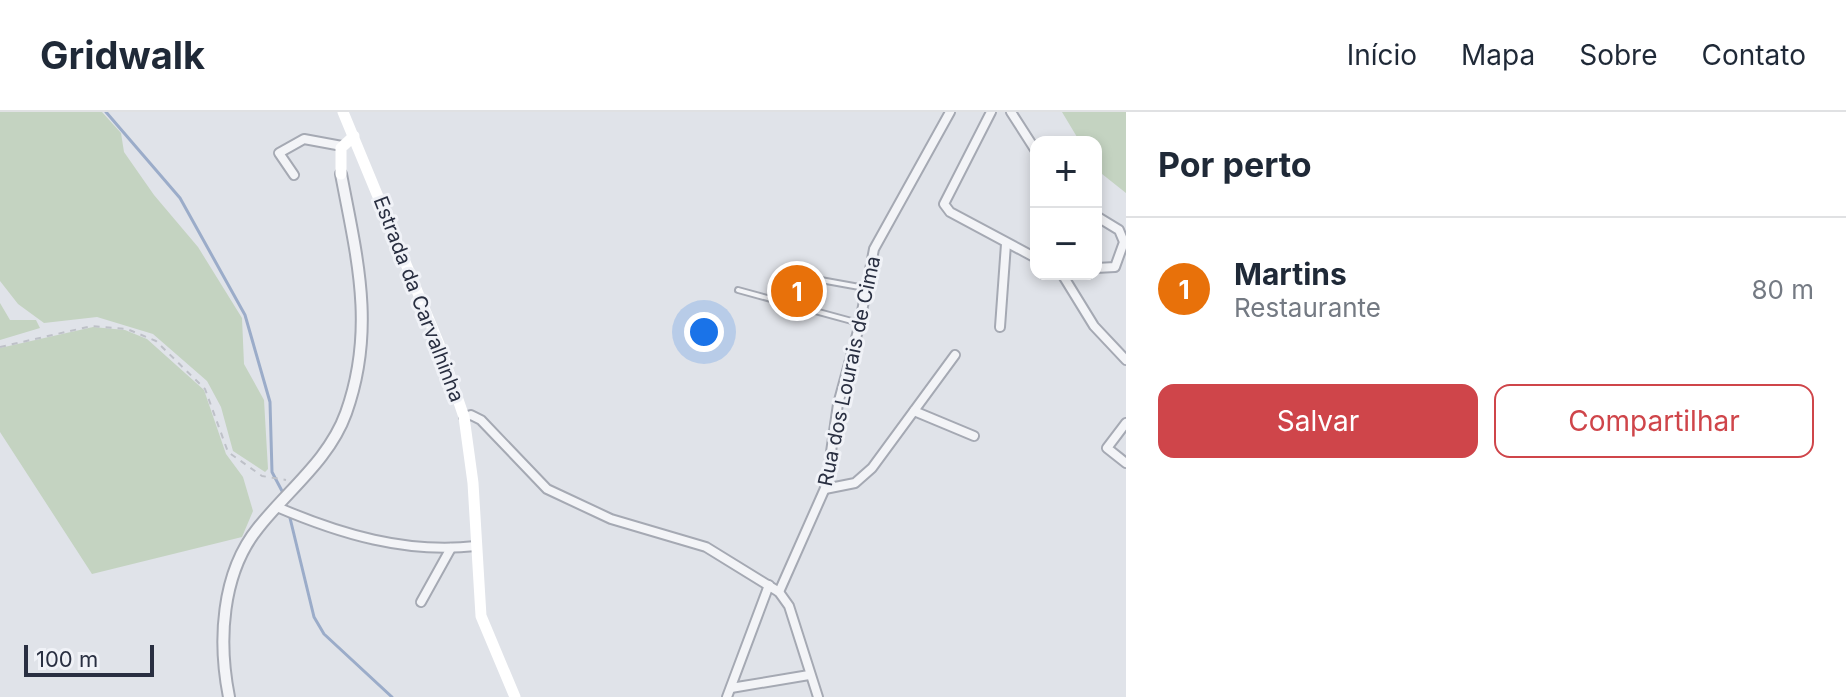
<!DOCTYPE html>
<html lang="pt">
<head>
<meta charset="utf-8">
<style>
  :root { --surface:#fff; --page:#f2f2f3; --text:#1f2937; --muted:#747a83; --line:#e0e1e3; --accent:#cf454a }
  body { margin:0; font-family:Inter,sans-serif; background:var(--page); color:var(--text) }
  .controls { position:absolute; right:24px; top:24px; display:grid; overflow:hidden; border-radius:16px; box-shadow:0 4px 12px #0003 }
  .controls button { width:72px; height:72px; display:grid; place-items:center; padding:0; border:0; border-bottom:2px solid var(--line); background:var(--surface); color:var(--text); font:40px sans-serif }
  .scale { position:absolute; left:24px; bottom:20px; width:130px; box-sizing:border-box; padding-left:8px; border:4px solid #292f41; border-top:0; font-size:22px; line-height:28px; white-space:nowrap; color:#292f41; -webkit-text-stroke:6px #f0f2f7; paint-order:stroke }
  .you { position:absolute; left:704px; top:220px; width:28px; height:28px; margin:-20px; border:6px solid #fff; border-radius:50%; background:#1a73e8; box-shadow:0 0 0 12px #1a73e833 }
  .badge { display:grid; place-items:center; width:52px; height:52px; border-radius:50%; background:var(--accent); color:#fff; font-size:26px; font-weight:700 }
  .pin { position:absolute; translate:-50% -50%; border:4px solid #fff; box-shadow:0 2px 8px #0006 }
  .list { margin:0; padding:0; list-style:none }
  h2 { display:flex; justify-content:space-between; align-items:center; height:104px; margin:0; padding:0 32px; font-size:34px }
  h2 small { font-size:26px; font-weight:400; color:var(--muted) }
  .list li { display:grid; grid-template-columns:52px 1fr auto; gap:24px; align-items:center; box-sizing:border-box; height:144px; padding:0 32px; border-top:2px solid var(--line) }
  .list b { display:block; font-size:30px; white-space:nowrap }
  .list p { margin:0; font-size:26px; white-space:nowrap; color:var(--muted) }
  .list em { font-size:26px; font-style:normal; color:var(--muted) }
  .actions { display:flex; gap:16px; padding:24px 32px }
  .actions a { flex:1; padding:18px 0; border:2px solid var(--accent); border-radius:16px; text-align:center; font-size:28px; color:var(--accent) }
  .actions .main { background:var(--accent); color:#fff }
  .map { position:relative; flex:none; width:1126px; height:585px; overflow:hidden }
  header { display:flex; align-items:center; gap:48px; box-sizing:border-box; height:112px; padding:0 40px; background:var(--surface); border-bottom:2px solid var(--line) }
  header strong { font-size:38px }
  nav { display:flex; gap:44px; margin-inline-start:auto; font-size:28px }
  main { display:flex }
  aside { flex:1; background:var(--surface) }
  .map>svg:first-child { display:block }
</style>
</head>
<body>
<header>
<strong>Gridwalk</strong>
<nav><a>Início</a><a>Mapa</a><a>Sobre</a><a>Contato</a></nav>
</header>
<main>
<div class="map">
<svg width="1126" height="585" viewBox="0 0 1126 585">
  <rect width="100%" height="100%" fill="#e0e3e9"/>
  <g fill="#c4d3c1">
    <path d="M0,0h102l19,21 3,19 30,43 44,52 44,71 2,46 20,36 4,69 -3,3 -32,-21 -12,-44 -14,-26 -54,-47 -56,-17 -53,6 -26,-19 -18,-23z"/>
    <path d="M1062,0h64v81l-29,-23 -1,-28h-16z"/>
    <path d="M0,191l10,17h26l4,8 -40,12z"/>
    <path d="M93,215l32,3 22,9 57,51 22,64 17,23 10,34 -11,26 -150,37 -92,-142v-84z"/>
  </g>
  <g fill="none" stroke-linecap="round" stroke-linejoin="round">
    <g stroke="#9bacc9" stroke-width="3">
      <path d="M106,0l74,86 65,117 25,87 2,70 10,19"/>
      <path d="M290,406l24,99 10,17 68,63"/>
    </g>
  </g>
  <path fill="#babec9" d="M791,168l26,9 -2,17 -30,-8z"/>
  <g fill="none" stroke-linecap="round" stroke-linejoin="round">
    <defs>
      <g id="service">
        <path d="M793,163l72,13"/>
        <path d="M738,178l121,33"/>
      </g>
      <g id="minor">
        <path d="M991,0l-47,92 6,8 86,46"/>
        <path d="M1011,0l25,39"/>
        <path d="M294,63l-15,-22 25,-14 38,7"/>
        <path d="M1096,104l23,14 5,12 -9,25 -19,1"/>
        <path d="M1062,162l32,52 32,34"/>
        <path d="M1000,215l6,-83"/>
        <path d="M914,299l60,25"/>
        <path d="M464,305l7,-2 10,5 66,69 64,30 95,28 73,45 10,14 29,91"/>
        <path d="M1126,311l-19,25 19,15"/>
        <path d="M825,377l30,-6 17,-15 83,-113"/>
        <path d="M277,395c63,27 129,47 199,39"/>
        <path d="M779,480l47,-106 12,-82 21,-77 15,-78 76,-137"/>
        <path d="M421,490l30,-54"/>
        <path d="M731,576l78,-13"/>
        <path d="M727,585l42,-112"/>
      </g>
      <path id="tertiary" d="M229,585c-11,-55 -8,-123 29,-169 30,-38 71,-68 88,-115 30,-84 11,-155 -5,-239"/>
    </defs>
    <use href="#service" stroke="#a5a9b3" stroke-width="8"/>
    <use href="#minor" stroke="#a5a9b3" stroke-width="12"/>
    <use href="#tertiary" stroke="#a5a9b3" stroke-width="14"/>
    <path stroke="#bec1c8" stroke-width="2" stroke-dasharray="6 6" stroke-linecap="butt" d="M0,235l92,-21 35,3 29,12 49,48 23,63 34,24 24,4"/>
    <use href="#service" stroke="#f3f4f7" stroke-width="4"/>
    <use href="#minor" stroke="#f3f4f7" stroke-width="8"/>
    <use href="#tertiary" stroke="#f3f4f7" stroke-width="10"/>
    <g stroke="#fff" stroke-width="11">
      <path d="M343,0l96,232 25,73 9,66 8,133 34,81"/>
      <path d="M341,62v-26l13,-12"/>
    </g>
  </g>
  <g text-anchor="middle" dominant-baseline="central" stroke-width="6" stroke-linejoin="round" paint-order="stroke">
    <g font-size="20" fill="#292f41" stroke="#f0f2f7">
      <text transform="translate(419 187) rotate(69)">Estrada da Carvalhinha</text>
      <text transform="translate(849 259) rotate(-78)">Rua dos Lourais de Cima</text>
    </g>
  </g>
</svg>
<div class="controls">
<button>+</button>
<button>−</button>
</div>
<div class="scale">100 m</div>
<div class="you"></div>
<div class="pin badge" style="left:797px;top:179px;background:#e8710a">1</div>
</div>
<aside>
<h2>Por perto<small></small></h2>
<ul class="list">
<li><span class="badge" style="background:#e8710a">1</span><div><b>Martins</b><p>Restaurante</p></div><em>80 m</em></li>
</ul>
<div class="actions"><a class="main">Salvar</a><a>Compartilhar</a></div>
</aside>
</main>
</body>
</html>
